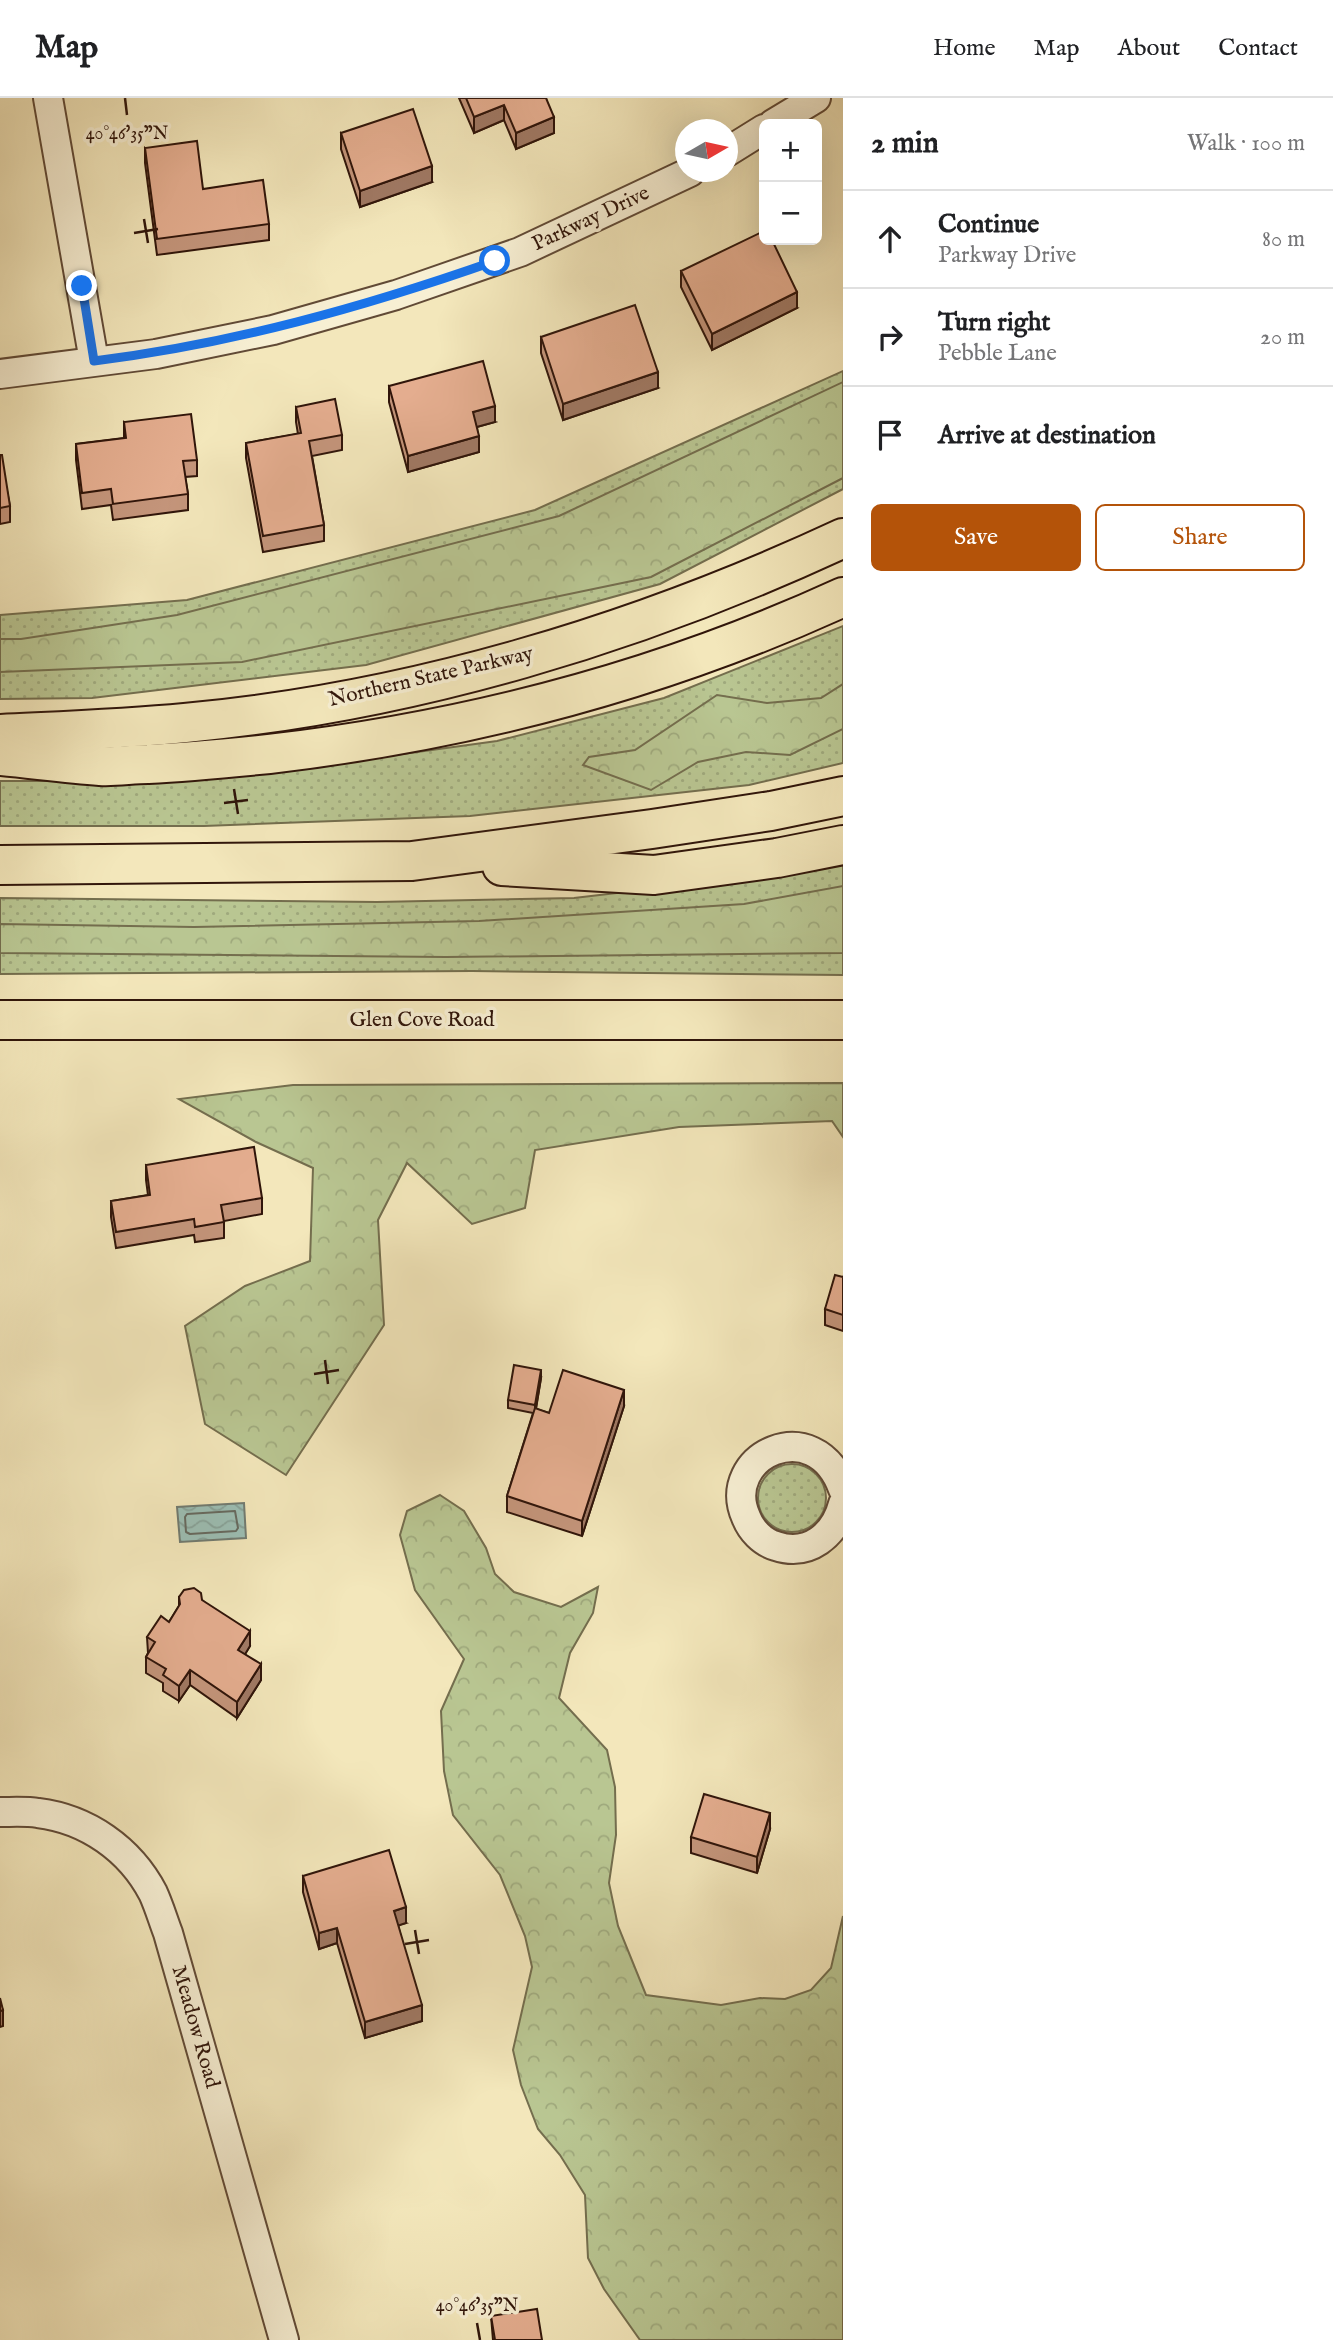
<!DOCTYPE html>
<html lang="en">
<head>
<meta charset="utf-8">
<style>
  :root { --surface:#fff; --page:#f2f2f2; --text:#202124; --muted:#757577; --line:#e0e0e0; --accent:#b45309 }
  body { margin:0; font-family:"IM FELL English",serif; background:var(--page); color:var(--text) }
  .controls { position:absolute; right:21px; top:21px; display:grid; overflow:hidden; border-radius:10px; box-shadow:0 7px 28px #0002 }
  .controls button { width:63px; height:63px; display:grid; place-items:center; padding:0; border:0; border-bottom:2px solid var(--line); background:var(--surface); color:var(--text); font:35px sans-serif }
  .compass { position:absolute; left:675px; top:21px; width:63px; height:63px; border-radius:50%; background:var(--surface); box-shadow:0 7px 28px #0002; rotate:81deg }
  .stop { position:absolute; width:21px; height:21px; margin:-16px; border:5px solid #1a73e8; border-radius:50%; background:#fff }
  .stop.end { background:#1a73e8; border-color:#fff; box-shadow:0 2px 7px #0008 }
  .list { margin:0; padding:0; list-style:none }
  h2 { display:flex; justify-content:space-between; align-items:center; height:91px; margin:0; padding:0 28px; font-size:30px }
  h2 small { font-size:23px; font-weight:400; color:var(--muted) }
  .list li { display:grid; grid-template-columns:46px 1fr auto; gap:21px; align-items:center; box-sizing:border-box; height:98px; padding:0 28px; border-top:2px solid var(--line) }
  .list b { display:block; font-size:26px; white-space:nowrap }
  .list p { margin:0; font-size:23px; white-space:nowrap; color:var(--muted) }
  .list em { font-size:23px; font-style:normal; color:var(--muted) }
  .actions { display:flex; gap:14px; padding:21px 28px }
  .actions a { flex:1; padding:16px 0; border:2px solid var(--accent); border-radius:10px; text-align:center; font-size:24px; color:var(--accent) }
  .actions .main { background:var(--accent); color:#fff }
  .icon { flex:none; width:38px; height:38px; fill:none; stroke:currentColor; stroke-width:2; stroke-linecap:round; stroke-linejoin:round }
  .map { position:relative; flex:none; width:843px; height:2242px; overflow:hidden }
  header { display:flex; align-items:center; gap:42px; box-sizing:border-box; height:98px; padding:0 35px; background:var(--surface); border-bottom:2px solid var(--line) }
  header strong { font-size:33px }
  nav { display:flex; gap:38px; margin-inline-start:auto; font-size:24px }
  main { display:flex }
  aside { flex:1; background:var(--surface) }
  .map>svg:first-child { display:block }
</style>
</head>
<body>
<header>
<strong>Map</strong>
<nav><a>Home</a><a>Map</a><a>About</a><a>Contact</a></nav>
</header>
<main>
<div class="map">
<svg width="843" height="2242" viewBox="0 0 843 2242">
  <defs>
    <pattern id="grass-dots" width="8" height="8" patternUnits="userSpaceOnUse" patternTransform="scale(1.75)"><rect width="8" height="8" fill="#b9c692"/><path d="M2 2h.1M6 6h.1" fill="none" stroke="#9fa97d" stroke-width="1.8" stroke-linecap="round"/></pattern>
    <pattern id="forest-crowns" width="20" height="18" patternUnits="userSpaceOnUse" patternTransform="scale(1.75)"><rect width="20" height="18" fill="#b9c692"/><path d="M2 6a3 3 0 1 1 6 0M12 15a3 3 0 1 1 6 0" fill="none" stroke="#9fa97d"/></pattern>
    <pattern id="water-waves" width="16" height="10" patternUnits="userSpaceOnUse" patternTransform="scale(1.75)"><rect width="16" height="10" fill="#9cbfb5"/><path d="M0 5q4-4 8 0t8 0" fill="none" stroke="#87a39a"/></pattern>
  </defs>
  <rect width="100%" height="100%" fill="#f3e7bb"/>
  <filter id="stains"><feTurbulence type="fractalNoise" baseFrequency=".00286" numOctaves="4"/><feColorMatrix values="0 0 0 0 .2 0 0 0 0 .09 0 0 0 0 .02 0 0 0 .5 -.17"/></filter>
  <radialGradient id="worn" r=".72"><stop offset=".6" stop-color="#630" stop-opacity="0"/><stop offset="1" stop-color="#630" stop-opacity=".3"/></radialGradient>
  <g fill="url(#grass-dots)" stroke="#746e4e" stroke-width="2">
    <path d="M843,273v118l-183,95 -294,81 -274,33 -92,1v-84l187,-15 348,-90z"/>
    <path d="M843,528v137l-94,22 -279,31 -266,10h-204v-45h173l157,-17 167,-23 167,-43z"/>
    <path d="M843,760v117l-371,-4 -472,3v-76l377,4 197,-4 171,-20z"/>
    <circle cx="792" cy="1400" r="34"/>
  </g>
  <g fill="url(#forest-crowns)" stroke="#746e4e" stroke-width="2">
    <path d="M843,284v96l-192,99 -409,85 -242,10v-33h21l156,-24 382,-99z"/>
    <path d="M843,586v45l-53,26 -44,-3 -48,10 -47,28 -68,-25 6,-8 46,-7 82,-55 50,8 54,-5z"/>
    <path d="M843,788v67l-397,4 -446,-4v-29l194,3 285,-6 265,-17z"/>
    <path d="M843,985v54l-11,-16 -153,6 -144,23 -10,58 -53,16 -65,-61 -29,57 6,105 -98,150 -81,-51 -20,-98 60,-40 65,-25 3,-93 -57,-26 -77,-43 114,-14z"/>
    <path d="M440,1397l24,16 22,37 9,26 19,18 47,15 37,-20 -5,26 -23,40 -11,45 48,52 8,37 1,48 -7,48 9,43 28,69 75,10 39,-7 25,1 26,-9 20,-22 12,-52v424h-203l-36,-51 -16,-31 -3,-63 -25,-40 -22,-26 -17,-44 -8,-35 19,-83 -7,-31 -25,-61 -47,-60 -9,-44 -3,-60 23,-52 -49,-69 -15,-55 7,-24z"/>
  </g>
  <path fill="url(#water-waves)" stroke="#717b71" stroke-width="2" d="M244,1405l2,35 -66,4 -3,-35z"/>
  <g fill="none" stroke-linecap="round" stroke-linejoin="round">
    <path stroke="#666a60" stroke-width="2" d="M235,1413l3,17 -2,3 -46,3 -4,-2 -1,-15 2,-3z"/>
    <defs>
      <g id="minor">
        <path d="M48,0l46,263"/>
        <path d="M773,26l43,-26"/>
        <path d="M727,54l37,-23"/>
        <path d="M0,276l156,-20 117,-24 123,-35 124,-43 170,-80"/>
        <path d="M843,1391c-28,-79 -124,-33 -97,28 5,13 16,25 30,29 33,11 59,-11 67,-42"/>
        <path d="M0,1714c12,0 26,-1 38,1 49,6 92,36 115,80 6,13 10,27 15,40l116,407"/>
      </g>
      <path id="primary" d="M0,922h843"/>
      <g id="motorway">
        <path d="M0,636c62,-3 123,-5 185,-11 227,-21 452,-89 658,-185"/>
        <path d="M0,658c33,3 67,8 100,10 16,1 32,-2 48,-2 40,-2 81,-6 121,-10 198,-23 393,-74 574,-157"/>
        <path d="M0,767l412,-4 240,-32 119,-18 72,-15"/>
        <path d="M502,768l152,9 123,-17 66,-13"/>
      </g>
    </defs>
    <use href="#minor" stroke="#614a36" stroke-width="32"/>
    <use href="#primary" stroke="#30150a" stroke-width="42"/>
    <use href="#motorway" stroke="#30150a" stroke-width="42"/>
    <use href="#minor" stroke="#f7efd3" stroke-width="28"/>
    <use href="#primary" stroke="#f3e7bb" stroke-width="38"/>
    <use href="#motorway" stroke="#f3e7bb" stroke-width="38"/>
  </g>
  <g fill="#c4957b" stroke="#30150a" stroke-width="2">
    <path d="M459,0h87l8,35 -38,16 -12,-29 -30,13z"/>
    <path d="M341,35l91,49 -72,25 -19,-58z"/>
    <path d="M145,50l58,41 66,35v16l-112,15 -12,-92z"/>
    <path d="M681,173l116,37 -85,42 -31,-63z"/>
    <path d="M541,239l117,51 -95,32 -22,-67z"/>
    <path d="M389,288l106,36 -18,5 2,25 -71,20 -19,-70z"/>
    <path d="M296,309l46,28v15l-30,6 12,69v16l-61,11 -17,-94v-15l52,-9 -2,-12z"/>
    <path d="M124,324l73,38v16l-12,1 3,17v16l-75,10 -2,-15 -29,4 -6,-49v-16l48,-6z"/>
    <path d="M0,357l10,51v16l-10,2z"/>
    <path d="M146,1067l116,33v16l-38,7v17l-29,4 -1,-7 -78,13 -5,-31v-16l37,-6 -2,-15z"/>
    <path d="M843,1179v54l-18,-6v-16z"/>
    <path d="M541,1280l-5,31 13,4 75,-7 -42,130 -75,-24v-16l26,-83 -25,-5v-8z"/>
    <path d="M179,1499l23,3 48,46 -5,8 16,26 -24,38 -47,-33 -11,16 -16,-10v-8l-17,-10v-16l2,-4 -1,-16 22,-15 10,-16z"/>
    <path d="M770,1731l-13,44 -66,-20v-16z"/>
    <path d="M303,1778l103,47 -8,2 24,96 -57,17 -28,-95 -18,6 -16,-57z"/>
    <path d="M491,2218l51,24h-49z"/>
  </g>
  <g fill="#a07964" stroke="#30150a" stroke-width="2">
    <path d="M504,7v15l-30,13v-16z"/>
    <path d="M554,19v16l-38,16v-16z"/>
    <path d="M432,68v16l-72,25v-16z"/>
    <path d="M797,194v16l-85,42v-16z"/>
    <path d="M658,274v16l-95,32v-16z"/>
    <path d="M495,308v16l-22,6v-16z"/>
    <path d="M479,338v16l-71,20v-16z"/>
    <path d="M541,1272v8l-6,35v-8z"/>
    <path d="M624,1292v16l-42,130v-15z"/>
    <path d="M250,1533v15l-12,20v-16z"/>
    <path d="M261,1566v16l-24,38v-16z"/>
    <path d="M190,1572v15l-11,16v-15z"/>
    <path d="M770,1715v16l-13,44v-16z"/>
    <path d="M406,1809v16l-12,4v-16z"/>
    <path d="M337,1830v15l-18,6v-16z"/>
    <path d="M422,1907v16l-57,17v-16z"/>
    <path d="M3,1912v16l-3,1v-16z"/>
  </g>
  <g fill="#e4ad8f" stroke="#30150a" stroke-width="2">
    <path d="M466,0h80l8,19 -38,16 -12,-28 -30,12z"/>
    <path d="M413,11l19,57 -72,25 -19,-58z"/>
    <path d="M197,43l6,48 60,-9 6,44 -112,15 -12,-91z"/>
    <path d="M764,133v9h8l25,52 -85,42 -31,-63z"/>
    <path d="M635,207l23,67 -95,32 -22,-67z"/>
    <path d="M483,263l12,45 -22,6 6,24 -71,20 -19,-70z"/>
    <path d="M335,301l7,36 -33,6 15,84 -61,11 -17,-93 55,-10 -5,-26z"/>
    <path d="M191,316l6,46 -14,1 5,33 -75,10 -2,-15 -29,4 -6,-49 50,-6 -2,-16z"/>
    <path d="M0,357h2l8,51 -10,2z"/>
    <path d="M254,1049l8,51 -41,7 3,17 -29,5 -1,-8 -78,13 -5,-31 39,-6 -4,-30z"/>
    <path d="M835,1177l8,2v38l-18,-6z"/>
    <path d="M514,1267l27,5 -6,35 -27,-5z"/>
    <path d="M563,1272l61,20 -42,131 -75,-25 28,-88 14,5z"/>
    <path d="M194,1490l7,5 1,7 48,31 -12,19 23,14 -24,38 -47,-32 -11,16 -16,-11 3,-6 -20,-12 9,-15 -8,-5 14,-21 8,6 11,-18 -1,-7 5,-7z"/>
    <path d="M704,1696l66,19 -13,44 -66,-20z"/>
    <path d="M389,1752l17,57 -12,4 28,94 -57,17 -28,-94 -18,5 -16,-57z"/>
    <path d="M0,1900l3,12 -3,1z"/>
    <path d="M537,2211l5,31h-47l-4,-24z"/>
  </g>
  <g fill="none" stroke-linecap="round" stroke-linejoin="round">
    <path stroke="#1a73e8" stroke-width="9" d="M82,188l12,75c138,-17 270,-54 401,-100"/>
  </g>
  <path fill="none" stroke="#30150a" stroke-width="2.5" d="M125,0l2,17M144,121l4,24M134,135l24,-4M234,691l4,25M224,705l24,-3M325,1262l3,24M314,1276l25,-4M415,1832l4,24M405,1846l24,-4M477,2225l3,17"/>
  <g text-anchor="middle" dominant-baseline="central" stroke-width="7" stroke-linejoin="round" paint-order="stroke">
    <g font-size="21" fill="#30150a" stroke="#f7efd3">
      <text transform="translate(591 121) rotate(-25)">Parkway Drive</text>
      <text transform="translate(431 579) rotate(-13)">Northern State Parkway</text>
      <text x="422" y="922">Glen Cove Road</text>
      <text transform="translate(195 1929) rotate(74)">Meadow Road</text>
    </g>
  </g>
  <g font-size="18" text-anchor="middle" fill="#30150a" stroke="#f7efd3" stroke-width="7" stroke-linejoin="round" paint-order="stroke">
    <text x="127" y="41">40°46'35"N</text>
    <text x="477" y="2213">40°46'35"N</text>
  </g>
  <rect width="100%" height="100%" filter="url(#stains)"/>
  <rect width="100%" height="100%" fill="url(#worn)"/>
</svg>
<div class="controls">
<button>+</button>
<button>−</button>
</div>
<svg class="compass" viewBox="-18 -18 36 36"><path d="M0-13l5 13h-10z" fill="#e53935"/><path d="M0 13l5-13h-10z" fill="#757577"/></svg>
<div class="stop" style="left:495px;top:163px"></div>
<div class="stop end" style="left:82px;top:188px"></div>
</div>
<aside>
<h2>2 min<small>Walk · 100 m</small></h2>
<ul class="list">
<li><svg class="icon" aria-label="ahead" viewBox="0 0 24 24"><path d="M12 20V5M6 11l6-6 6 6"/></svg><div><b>Continue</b><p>Parkway Drive</p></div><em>80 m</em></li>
<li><svg class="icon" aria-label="right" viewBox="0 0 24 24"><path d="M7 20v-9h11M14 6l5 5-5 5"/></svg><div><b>Turn right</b><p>Pebble Lane</p></div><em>20 m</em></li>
<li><svg class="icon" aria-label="arrive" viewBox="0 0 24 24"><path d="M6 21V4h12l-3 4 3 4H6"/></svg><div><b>Arrive at destination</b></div></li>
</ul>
<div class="actions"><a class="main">Save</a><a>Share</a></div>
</aside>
</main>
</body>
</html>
